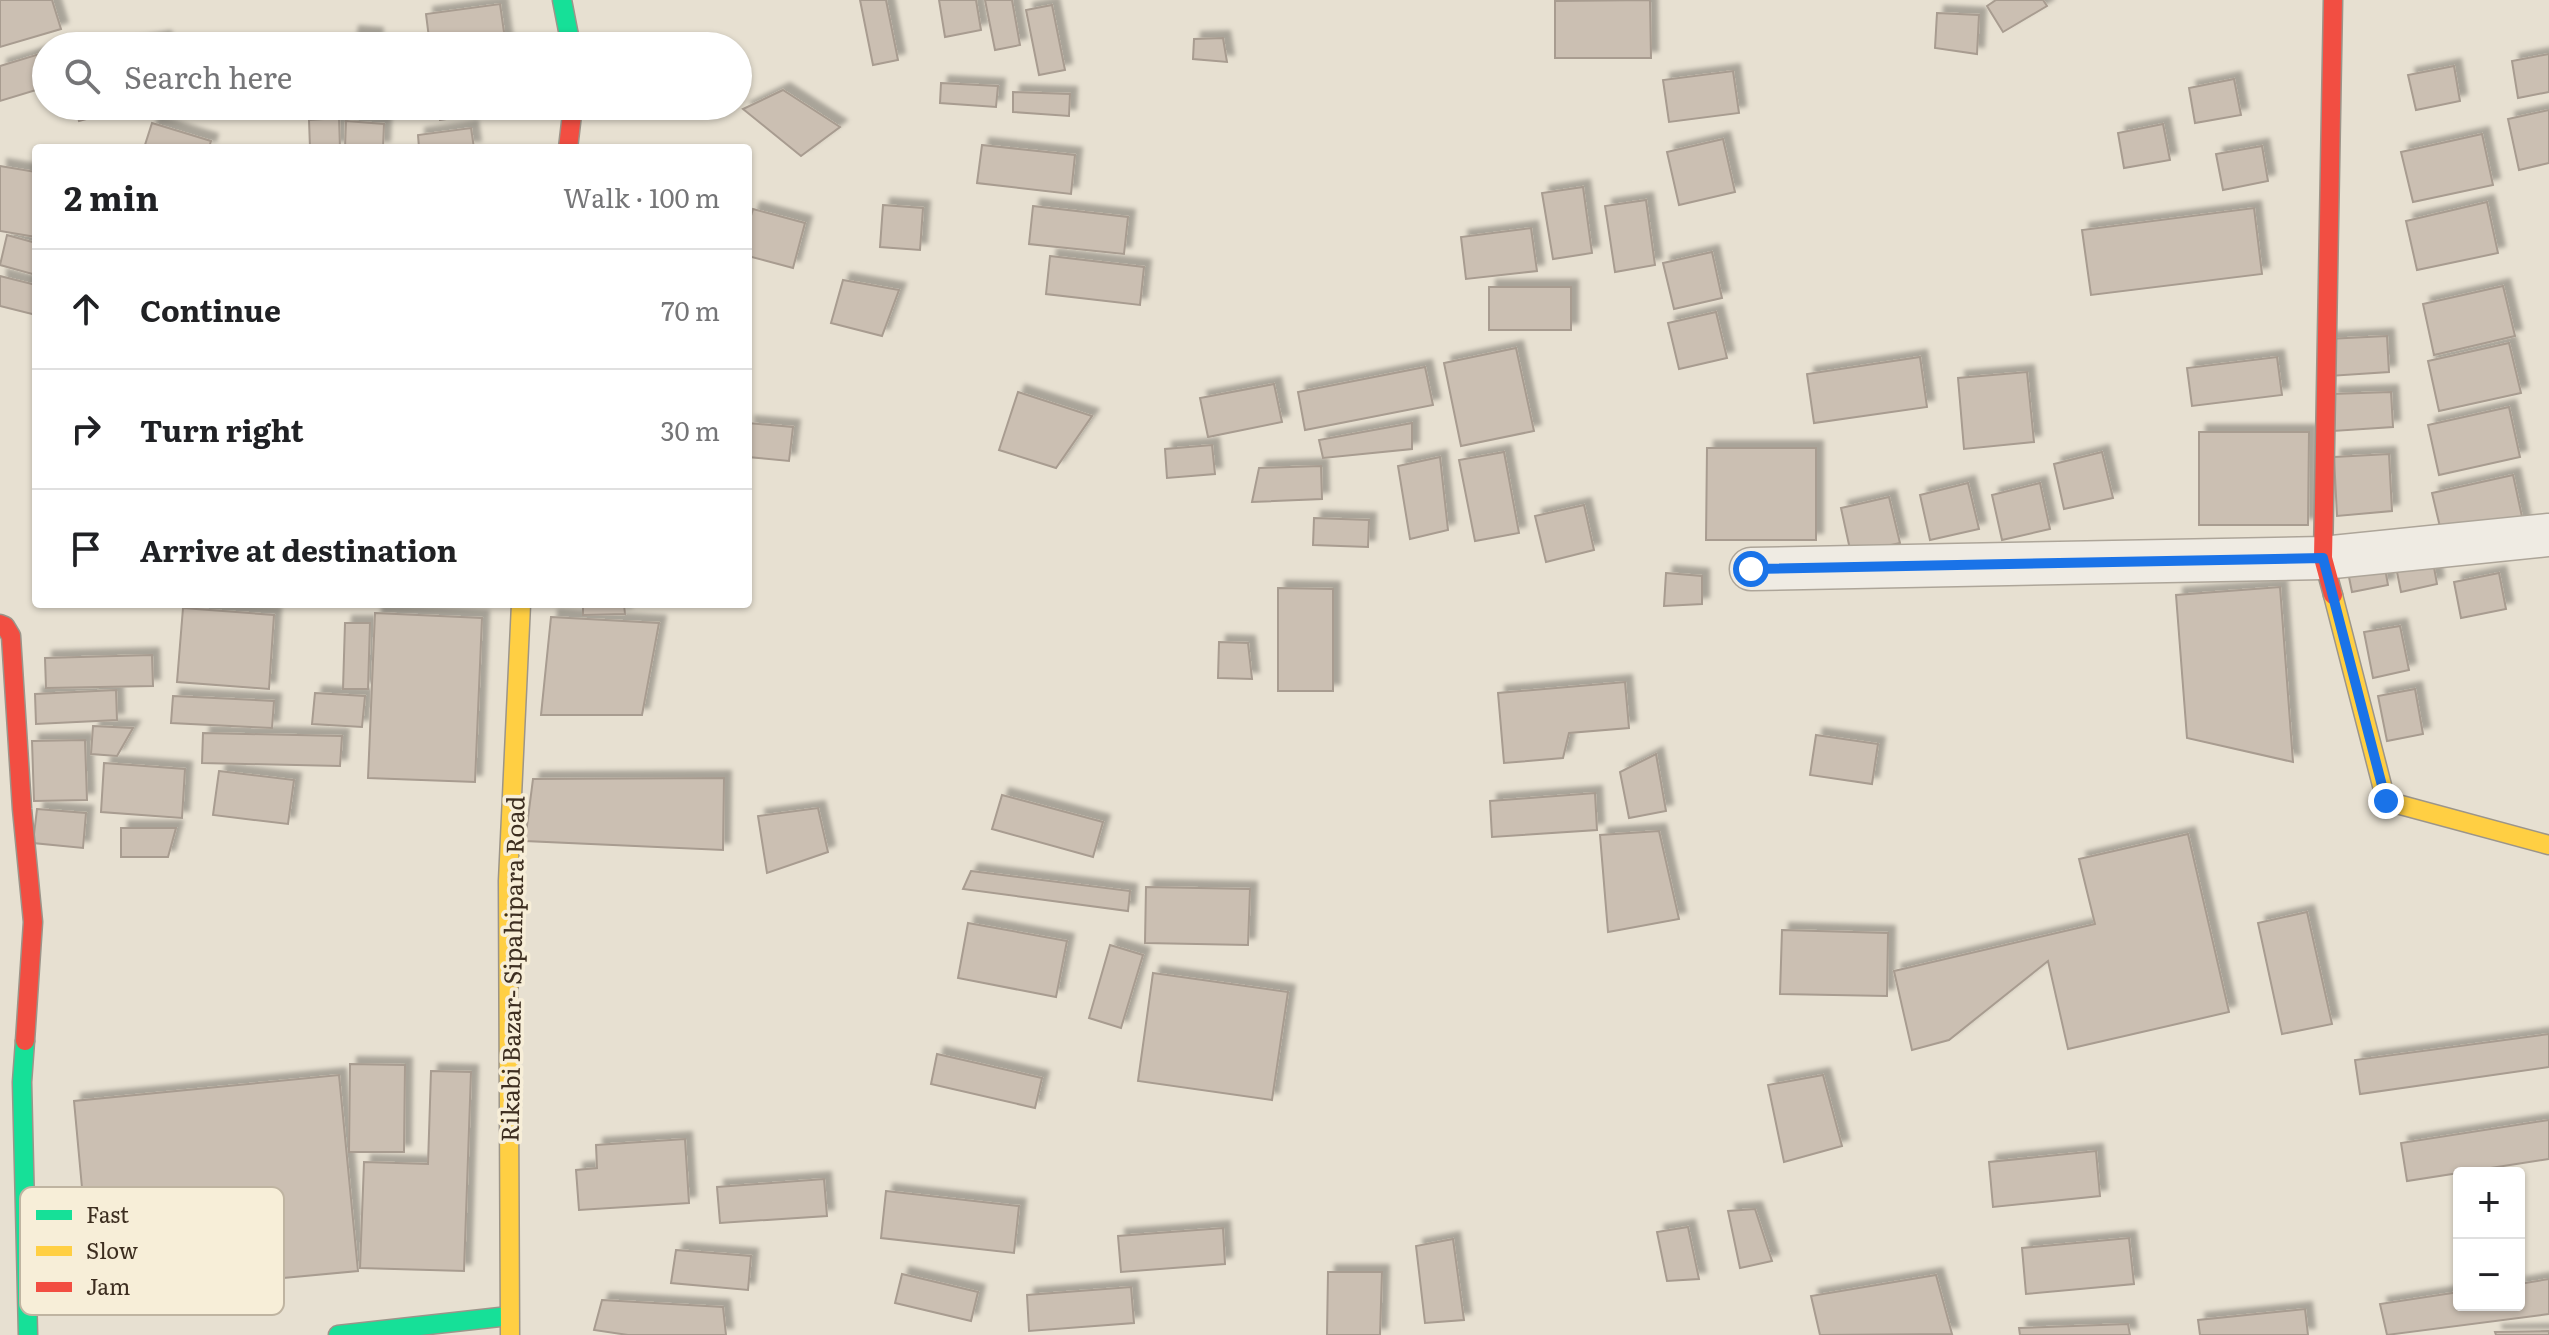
<!DOCTYPE html>
<html lang="en">
<head>
<meta charset="utf-8">
<style>
  :root { --surface:#fff; --page:#f2f2f2; --text:#202124; --muted:#757577; --line:#e0e0e0 }
  body { margin:0; font-family:Literata,serif; background:var(--page); color:var(--text) }
  .controls { position:absolute; right:24px; bottom:24px; display:grid; overflow:hidden; border-radius:8px; box-shadow:0 2px 6px #0004 }
  .controls button { width:72px; height:72px; display:grid; place-items:center; padding:0; border:0; border-bottom:2px solid var(--line); background:var(--surface); color:var(--text); font:40px sans-serif }
  .stop { position:absolute; width:24px; height:24px; margin:-18px; border:6px solid #1a73e8; border-radius:50%; background:#fff }
  .stop.end { background:#1a73e8; border-color:#fff; box-shadow:0 2px 8px #0008 }
  .list { margin:0; padding:0; list-style:none }
  h2 { display:flex; justify-content:space-between; align-items:center; height:104px; margin:0; padding:0 32px; font-size:34px }
  h2 small { font-size:26px; font-weight:400; color:var(--muted) }
  .list li { display:grid; grid-template-columns:52px 1fr auto; gap:24px; align-items:center; box-sizing:border-box; height:120px; padding:0 32px; border-top:2px solid var(--line) }
  .list b { display:block; font-size:30px; white-space:nowrap }
  .list em { font-size:26px; font-style:normal; color:var(--muted) }
  .icon { flex:none; width:44px; height:44px; fill:none; stroke:currentColor; stroke-width:2; stroke-linecap:round; stroke-linejoin:round }
  .map { position:relative; flex:none; width:2549px; height:1335px; overflow:hidden }
  .search { position:absolute; background:var(--surface); box-shadow:0 2px 6px #0004; left:32px; top:32px; width:720px; height:88px; display:flex; align-items:center; gap:20px; box-sizing:border-box; padding:0 28px; border-radius:44px; color:var(--muted); font-size:30px }
  .panel { position:absolute; background:var(--surface); box-shadow:0 2px 6px #0004; left:32px; top:144px; width:720px; height:464px; border-radius:8px }
  .map>svg:first-child { display:block }
</style>
</head>
<body>
<div class="map">
<svg width="2549" height="1335" viewBox="0 0 2549 1335">
  <defs>
    <filter id="shadow"><feDropShadow dx="7" dy="-7" stdDeviation="2" flood-color="#0004"/></filter>
  </defs>
  <rect width="100%" height="100%" fill="#e7e0d1"/>
  <g fill="#cbbfb2" stroke="#a89c90" stroke-width="2" filter="url(#shadow)">
    <path d="M0,0h52l9,29 -61,18z"/>
    <path d="M860,0h26l12,60 -25,5z"/>
    <path d="M939,0h37l5,30 -36,7z"/>
    <path d="M985,0h27l8,45 -25,5z"/>
    <path d="M1650,0l1,58h-96v-57z"/>
    <path d="M1996,0h47l4,6 -44,26 -16,-26z"/>
    <path d="M500,4l6,42h-76l-4,-32z"/>
    <path d="M1052,5l13,65 -26,5 -13,-65z"/>
    <path d="M1937,13l42,2 -2,39 -42,-6z"/>
    <path d="M352,33l24,2 -1,11h-25z"/>
    <path d="M164,38l2,8h-45z"/>
    <path d="M1223,38l4,24 -34,-3 1,-20z"/>
    <path d="M46,52v35l-46,14v-35z"/>
    <path d="M2549,54v38l-31,6 -6,-37z"/>
    <path d="M2454,66l6,35 -44,9 -8,-35z"/>
    <path d="M1733,71l6,42 -70,9 -6,-42z"/>
    <path d="M2234,79l7,36 -46,8 -6,-35z"/>
    <path d="M941,83l57,3 -2,21 -56,-4z"/>
    <path d="M783,90l57,37 -39,29 -58,-47z"/>
    <path d="M1013,92l57,2 -1,22 -56,-4z"/>
    <path d="M75,106h47l1,3 -44,12z"/>
    <path d="M131,106h46v2l-44,8z"/>
    <path d="M381,106h32v10l-33,-2z"/>
    <path d="M438,106h76l1,4 -75,10z"/>
    <path d="M2549,110v53l-30,7 -11,-51z"/>
    <path d="M339,118l1,30h-30l-1,-28z"/>
    <path d="M346,121l38,3 -1,24h-38z"/>
    <path d="M152,123l59,18 -2,7h-65z"/>
    <path d="M2163,124l7,36 -46,8 -6,-35z"/>
    <path d="M471,128l3,20h-55l-1,-13z"/>
    <path d="M2482,134l11,51 -80,17 -12,-50z"/>
    <path d="M1723,139l12,53 -56,13 -12,-53z"/>
    <path d="M982,145l93,10 -4,39 -94,-11z"/>
    <path d="M2262,146l6,35 -45,9 -7,-36z"/>
    <path d="M0,166l36,6v65l-36,-6z"/>
    <path d="M1583,187l9,66 -39,6 -11,-66z"/>
    <path d="M1646,200l9,65 -40,7 -10,-66z"/>
    <path d="M2487,202l11,51 -81,17 -11,-49z"/>
    <path d="M883,205l40,3 -3,42 -40,-3z"/>
    <path d="M1033,206l95,11 -4,37 -95,-10z"/>
    <path d="M2254,208l8,66 -171,21 -9,-65z"/>
    <path d="M753,209l52,14 -12,45 -45,-12v-30z"/>
    <path d="M1531,228l6,43 -71,8 -5,-42z"/>
    <path d="M7,235l29,8v32l-36,-10z"/>
    <path d="M1712,252l10,46 -48,11 -11,-46z"/>
    <path d="M1050,256l94,11 -4,38 -94,-11z"/>
    <path d="M0,276l36,9v30l-36,-9z"/>
    <path d="M843,280l56,10 -17,46 -51,-13z"/>
    <path d="M2503,286l12,50 -81,19 -11,-51z"/>
    <rect x="1489" y="287" width="82" height="43"/>
    <path d="M1716,312l11,46 -48,11 -11,-46z"/>
    <path d="M2387,336l2,36 -60,4 -2,-37z"/>
    <path d="M2509,343l12,50 -82,18 -11,-50z"/>
    <path d="M1516,348l18,83 -73,15 -17,-83z"/>
    <path d="M1920,357l7,50 -113,16 -7,-49z"/>
    <path d="M2277,357l5,38 -90,11 -5,-38z"/>
    <path d="M1425,367l8,38 -128,25 -7,-38z"/>
    <path d="M2027,372l7,70 -70,7 -6,-71z"/>
    <path d="M1274,384l8,38 -74,15 -8,-39z"/>
    <path d="M1018,392l74,24 -36,52 -57,-18z"/>
    <path d="M2391,392l2,35 -60,4 -2,-37z"/>
    <path d="M2509,407l11,50 -81,18 -11,-50z"/>
    <path d="M748,423l45,4 -4,34 -41,-4z"/>
    <path d="M1412,423v26l-89,9 -4,-18z"/>
    <path d="M2199,432h110l-1,93h-109z"/>
    <path d="M1212,445l3,29 -48,4 -2,-29z"/>
    <path d="M1707,448h109v92h-110z"/>
    <path d="M1504,452l15,81 -44,8 -16,-81z"/>
    <path d="M2102,452l11,46 -49,11 -10,-45z"/>
    <path d="M2389,454l3,57 -55,5 -3,-59z"/>
    <path d="M1440,457l8,73 -38,9 -12,-73z"/>
    <path d="M1321,466l1,33 -70,3 7,-34z"/>
    <path d="M2513,475l11,51 -80,18 -12,-51z"/>
    <path d="M1968,483l11,46 -49,11 -10,-45z"/>
    <path d="M2040,483l10,46 -48,11 -10,-45z"/>
    <path d="M1889,497l11,46 -49,11 -10,-46z"/>
    <path d="M1584,505l10,45 -48,12 -11,-46z"/>
    <path d="M1314,518l55,2 -1,27 -55,-2z"/>
    <path d="M2429,540l8,44 -36,8 -9,-45z"/>
    <path d="M2380,541l8,44 -36,7 -9,-45z"/>
    <path d="M1666,573l36,3v28l-38,2z"/>
    <path d="M2499,573l7,36 -45,9 -7,-36z"/>
    <path d="M2280,587l13,175 -106,-24 -11,-143z"/>
    <path d="M1278,588l55,1v102h-55z"/>
    <path d="M583,604h41l1,10 -42,1z"/>
    <path d="M183,608l91,7 -5,74 -92,-7z"/>
    <path d="M375,613l107,5 -7,164 -107,-4z"/>
    <path d="M551,617l108,6 -17,92h-101z"/>
    <path d="M345,623h25l-2,66h-25z"/>
    <path d="M2400,626l9,44 -36,8 -9,-46z"/>
    <path d="M1219,642l29,1 4,36 -34,-1z"/>
    <path d="M152,655l1,31 -107,2 -1,-30z"/>
    <path d="M1625,682l4,46 -60,5 -6,25 -59,5 -6,-70z"/>
    <path d="M2415,689l8,45 -36,7 -9,-45z"/>
    <path d="M116,690l1,30 -81,4 -1,-30z"/>
    <path d="M315,693l50,3 -3,31 -50,-3z"/>
    <path d="M173,696l101,5 -2,27 -101,-5z"/>
    <path d="M93,726l40,2 -16,28 -26,-2z"/>
    <path d="M203,733l139,3 -2,30 -138,-3z"/>
    <path d="M1816,735l62,9 -6,40 -62,-9z"/>
    <path d="M85,740l2,60 -53,1 -2,-60z"/>
    <path d="M1656,754l10,57 -37,7 -9,-46z"/>
    <path d="M104,763l81,6 -3,49 -81,-6z"/>
    <path d="M219,771l75,9 -6,44 -75,-9z"/>
    <path d="M724,778l-1,72 -198,-9 8,-62z"/>
    <path d="M1595,793l2,37 -105,7 -2,-36z"/>
    <path d="M1002,795l101,27 -10,35 -101,-28z"/>
    <path d="M818,808l10,44 -61,21 -9,-57z"/>
    <path d="M37,809l49,4 -3,35 -50,-5z"/>
    <path d="M121,828h55l-8,29h-47z"/>
    <path d="M1659,831l20,88 -71,13 -8,-97z"/>
    <path d="M2188,834l41,178 -161,37 -20,-88 -99,79 -37,10 -18,-79 201,-47 -16,-65z"/>
    <path d="M971,871l159,20 -2,20 -165,-22z"/>
    <path d="M1146,887l104,2 -2,56 -103,-2z"/>
    <path d="M2307,912l25,112 -50,10 -24,-111z"/>
    <path d="M968,923l99,18 -11,56 -98,-19z"/>
    <path d="M1782,930l106,3 -1,63 -107,-2z"/>
    <path d="M1110,945l33,10 -22,73 -32,-10z"/>
    <path d="M1153,973l135,19 -16,108 -134,-19z"/>
    <path d="M2549,1034v33l-189,27 -5,-34z"/>
    <path d="M937,1054l105,24 -7,30 -104,-24z"/>
    <path d="M350,1064l55,1 -1,87h-55z"/>
    <path d="M431,1071l40,1 -7,199 -104,-3 4,-106 64,2z"/>
    <path d="M339,1075l19,196 -266,25 -18,-195z"/>
    <path d="M1823,1075l19,71 -58,16 -16,-77z"/>
    <path d="M2549,1120v39l-142,22 -6,-38z"/>
    <path d="M685,1139l4,64 -110,7 -3,-40 21,-2 -1,-23z"/>
    <path d="M2096,1151l4,45 -107,11 -4,-45z"/>
    <path d="M824,1179l3,37 -107,7 -3,-36z"/>
    <path d="M886,1191l133,15 -5,47 -133,-15z"/>
    <path d="M1755,1209l17,52 -32,7 -12,-57z"/>
    <path d="M1688,1227l11,52 -32,2 -10,-49z"/>
    <path d="M1223,1228l2,36 -104,8 -3,-36z"/>
    <path d="M2129,1238l5,46 -108,10 -4,-46z"/>
    <path d="M1453,1239l11,81 -39,3 -9,-77z"/>
    <path d="M676,1250l75,6 -3,34 -77,-7z"/>
    <path d="M1328,1272h54l-2,63h-53z"/>
    <path d="M902,1274l76,18 -7,29 -76,-18z"/>
    <path d="M1936,1275l16,59 -132,1 -9,-39z"/>
    <path d="M2549,1279v35l-162,21 -7,-31 79,-12v13h60v-21z"/>
    <path d="M1131,1287l3,36 -105,8 -2,-36z"/>
    <path d="M602,1300l121,7 3,28h-98l-34,-5z"/>
    <path d="M2305,1309l3,26h-108l-2,-15z"/>
    <path d="M2128,1324l2,11h-110l-1,-7z"/>
    <path d="M2549,1331v4h-53l-1,-3z"/>
  </g>
  <g fill="none" stroke-linecap="round" stroke-linejoin="round">
    <defs>
      <path id="street" d="M1751,569l572,-11 226,-23"/>
      <g id="fast">
        <path d="M562,0l9,46"/>
        <path d="M25,1041l-3,41 6,253"/>
        <path d="M338,1335l171,-19"/>
      </g>
      <g id="slow">
        <path d="M2333,595l53,206 163,44"/>
        <path d="M510,1335l-2,-454 13,-277"/>
      </g>
      <g id="jam">
        <path d="M568,148l5,-42"/>
        <path d="M2333,595l-10,-37 10,-558"/>
        <path d="M0,624l5,2 6,10 11,173 11,113 -8,119"/>
      </g>
    </defs>
    <use href="#street" stroke="#ada599" stroke-width="45"/>
    <use href="#fast" stroke="#9c958a" stroke-width="21"/>
    <use href="#slow" stroke="#9c958a" stroke-width="21"/>
    <use href="#jam" stroke="#9c958a" stroke-width="21"/>
    <use href="#street" stroke="#efebe3" stroke-width="42"/>
    <use href="#fast" stroke="#16e098" stroke-width="18"/>
    <use href="#slow" stroke="#ffcf43" stroke-width="18"/>
    <use href="#jam" stroke="#f24e42" stroke-width="18"/>
  </g>
  <g fill="none" stroke-linecap="round" stroke-linejoin="round">
    <path stroke="#1a73e8" stroke-width="10" d="M1751,569l572,-11 63,243"/>
  </g>
  <g text-anchor="middle" dominant-baseline="central" stroke-width="7" stroke-linejoin="round" paint-order="stroke">
    <g font-size="24" fill="#3d2e20" stroke="#f7eed8">
      <text transform="translate(511 969) rotate(-89)">Rikabi Bazar- Sipahipara Road</text>
    </g>
  </g>
  <rect x="20" y="1187" width="264" height="128" rx="12" fill="#f7eed8" stroke="#bfb4a1" stroke-width="2"/>
  <rect x="36" y="1210" width="36" height="10" fill="#16e098"/>
  <rect x="36" y="1246" width="36" height="10" fill="#ffcf43"/>
  <rect x="36" y="1282" width="36" height="10" fill="#f24e42"/>
  <g font-size="22" fill="#3d2e20">
    <text x="86" y="1223">Fast</text>
    <text x="86" y="1259">Slow</text>
    <text x="86" y="1295">Jam</text>
  </g>
</svg>
<div class="controls">
<button>+</button>
<button>−</button>
</div>
<div class="stop" style="left:1751px;top:569px"></div>
<div class="stop end" style="left:2386px;top:801px"></div>
<div class="search"><svg class="icon" aria-label="search" viewBox="0 0 24 24"><circle cx="10" cy="10" r="6"/><path d="M15 15l6 6"/></svg>Search here</div>
<section class="panel">
<h2>2 min<small>Walk · 100 m</small></h2>
<ul class="list">
<li><svg class="icon" aria-label="ahead" viewBox="0 0 24 24"><path d="M12 20V5M6 11l6-6 6 6"/></svg><div><b>Continue</b></div><em>70 m</em></li>
<li><svg class="icon" aria-label="right" viewBox="0 0 24 24"><path d="M7 20v-9h11M14 6l5 5-5 5"/></svg><div><b>Turn right</b></div><em>30 m</em></li>
<li><svg class="icon" aria-label="arrive" viewBox="0 0 24 24"><path d="M6 21V4h12l-3 4 3 4H6"/></svg><div><b>Arrive at destination</b></div></li>
</ul>
</section>
</div>
</body>
</html>
